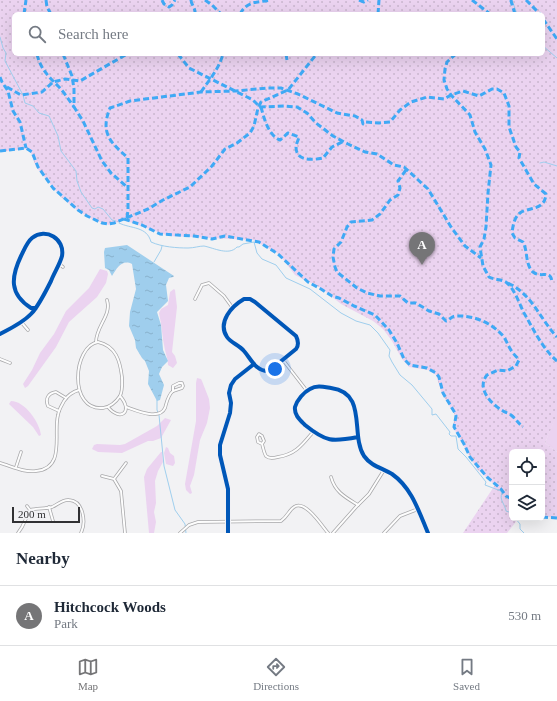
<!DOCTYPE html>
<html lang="en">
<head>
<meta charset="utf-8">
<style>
  :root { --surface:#fff; --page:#f6f6f7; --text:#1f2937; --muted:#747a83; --line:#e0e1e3; --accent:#757577 }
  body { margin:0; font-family:Georgia,serif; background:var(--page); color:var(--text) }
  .controls { position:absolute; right:12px; bottom:12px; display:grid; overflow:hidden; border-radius:6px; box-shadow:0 4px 16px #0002 }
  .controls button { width:36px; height:36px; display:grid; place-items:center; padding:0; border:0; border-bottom:1px solid var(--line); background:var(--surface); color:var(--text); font:20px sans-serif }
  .scale { position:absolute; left:12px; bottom:10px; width:68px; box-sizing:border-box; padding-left:4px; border:2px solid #313133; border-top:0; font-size:11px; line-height:14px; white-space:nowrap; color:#313133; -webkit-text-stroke:3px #f1f1f5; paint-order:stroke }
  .you { position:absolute; left:275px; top:369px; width:14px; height:14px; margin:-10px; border:3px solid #fff; border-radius:50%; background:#1a73e8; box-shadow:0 0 0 6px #1a73e833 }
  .badge { display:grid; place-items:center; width:26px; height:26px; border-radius:50%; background:var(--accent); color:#fff; font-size:13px; font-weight:700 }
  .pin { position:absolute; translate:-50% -33px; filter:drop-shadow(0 1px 2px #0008) }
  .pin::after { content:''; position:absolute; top:21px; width:14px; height:12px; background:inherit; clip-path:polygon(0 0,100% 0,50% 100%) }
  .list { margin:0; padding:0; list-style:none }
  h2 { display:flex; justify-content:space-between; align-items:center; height:52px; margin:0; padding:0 16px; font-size:17px }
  h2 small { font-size:13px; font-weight:400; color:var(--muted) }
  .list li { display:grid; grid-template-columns:26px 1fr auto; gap:12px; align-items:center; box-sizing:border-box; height:60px; padding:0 16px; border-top:1px solid var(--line) }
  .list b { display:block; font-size:15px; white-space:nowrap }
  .list p { margin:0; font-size:13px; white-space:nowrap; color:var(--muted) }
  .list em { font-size:13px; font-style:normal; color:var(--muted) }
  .icon { flex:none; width:22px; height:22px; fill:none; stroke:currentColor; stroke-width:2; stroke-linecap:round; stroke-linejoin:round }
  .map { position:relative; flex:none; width:557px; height:533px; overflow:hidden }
  .search { position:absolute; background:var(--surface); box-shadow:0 4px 16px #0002; left:12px; right:12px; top:12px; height:44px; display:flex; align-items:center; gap:10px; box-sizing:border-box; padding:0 14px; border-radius:6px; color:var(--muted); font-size:15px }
  .sheet { height:112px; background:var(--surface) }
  nav { display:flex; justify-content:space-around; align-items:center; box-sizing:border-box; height:56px; border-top:1px solid var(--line); background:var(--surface); font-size:11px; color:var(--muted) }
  nav a { display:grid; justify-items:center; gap:2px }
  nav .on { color:var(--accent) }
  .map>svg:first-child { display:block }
</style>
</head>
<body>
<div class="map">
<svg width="557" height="533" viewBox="0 0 557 533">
  <defs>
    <pattern id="park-dots" width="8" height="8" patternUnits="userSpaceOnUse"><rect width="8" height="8" fill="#ebd3f0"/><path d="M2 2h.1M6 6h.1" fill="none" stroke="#cab6ce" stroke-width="1.8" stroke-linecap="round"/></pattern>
    <pattern id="water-ripples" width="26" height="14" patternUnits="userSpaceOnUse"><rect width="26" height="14" fill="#9fceed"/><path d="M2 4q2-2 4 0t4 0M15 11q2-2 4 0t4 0" fill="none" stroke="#89b1cc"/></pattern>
  </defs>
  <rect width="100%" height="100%" fill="#f2f2f4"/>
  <g fill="#ebd3f0">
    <path d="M100,269l7,2 1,3 -2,9 -9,14 -28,25 -13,25 -28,39 -3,2 -2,-4 9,-14 8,-17 14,-19 12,-23 23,-23z"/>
    <path d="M174,289l1,1 2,17 -5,45 3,4 2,7 -4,5 -5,-3c0,-6 -2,-10 -3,-15 -3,-12 -3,-25 -6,-37l2,-4 7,-4 2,-13z"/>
    <path d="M197,378l4,1 1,2 7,18 1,9 -3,15 -7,17 -6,35 -4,11 2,7 -2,1 -4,-4 -1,-6 11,-63v-38z"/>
    <path d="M11,401c14,0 29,22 30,34l-2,1 -6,-9 -24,-23z"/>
    <path d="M165,418l6,2 -10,18 -8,3h-5l-26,12 -24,-1 -6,-3 2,-4 3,-1 23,1 5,-1 32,-18z"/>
    <path d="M555,418l2,1v33l-12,-9z"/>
    <path d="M166,447l2,1 2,5 4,3 1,7 -2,3 -7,-2 -2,-11z"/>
    <path d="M161,452h1l1,10 -5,9 -3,10 1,22 -2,9 2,10 -2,11h-5l-5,-56 3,-8z"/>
  </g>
  <path fill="url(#park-dots)" fill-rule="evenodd" d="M0,0h557v419h-2l-10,24 12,9v66l-15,-2v-64h-30v66h7l-12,15h-44l32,-48 -18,-16 -7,-12 -17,-30 2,-12 -13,-21 -6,-19 -8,-5 -19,-3 -7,-8 -10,-18 -9,-12 -10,-8 -32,-17 -20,-16 -26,-13 -16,-21 -26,-14 -84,-4 -45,-16 -15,5 -15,-5 -16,-9 -17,-14 -25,-30 -5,-14 -5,-4 -26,3zM14,14h529v40h-529z"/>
  <path fill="url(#water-ripples)" d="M127,245l47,31 -1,1 -4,1 -3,7 2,16 -11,11 4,13 2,25 5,11 -6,6 -3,7 5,11 -4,15 -3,1 -9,-17 1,-13 -4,-10 -3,-3 -6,-10 -1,-8 -6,-14 1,-14 6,-23 -4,-25c-10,-5 -15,4 -20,12l-3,-6 -4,-2 -1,-16 1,-4z"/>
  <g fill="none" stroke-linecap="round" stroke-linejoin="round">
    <g stroke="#9fceed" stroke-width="1">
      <path d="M512,0l5,14"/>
      <path d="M0,37l3,11 3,5 -1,8 18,34 2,8 8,3 6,7 10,3 9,20 3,15 15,20 1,10 4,11 11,16 3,1 3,-2 5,2 9,11 4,1"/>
      <path d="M543,46l14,12"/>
      <path d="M540,163l4,-1 13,4"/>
      <path d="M119,223c12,6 28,3 32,19 11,5 26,6 37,6 6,0 11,-2 16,-2 10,2 25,10 33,1h2l4,-3 11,-2 3,11 5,6 14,6 10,13 24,11 31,24 15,8 14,4 8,8 12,17 -1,6 3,6 8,13 12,10 20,24v6l4,-1 14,18 -1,2 2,2h5l2,13 8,8 20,25 -1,3 16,6 1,2c-3,7 3,11 4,18l6,2"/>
      <path d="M154,262l7,-12 1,-4"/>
      <path d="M157,400v10l2,5 5,51 11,44 10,14 1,9"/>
      <path d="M515,518l5,6v5l4,4"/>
    </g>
    <defs>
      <g id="street">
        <path d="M59,264l4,3"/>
        <path d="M195,299l7,-14 7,-2 15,13 8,11"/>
        <path d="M244,299h6l5,3 41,34c2,4 3,9 0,13l-27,22c-13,1 -18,-12 -25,-20 -5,-6 -13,-8 -17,-14 -10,-15 5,-31 17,-38z"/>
        <path d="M22,323l6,7"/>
        <path d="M0,334c32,-16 35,-21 51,-53 3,-8 9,-17 11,-25 3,-17 -16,-29 -30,-18 -5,4 -8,12 -11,18 -10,21 -12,38 10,52h5"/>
        <path d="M96,342c0,-16 16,-27 11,-42"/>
        <path d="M98,342c18,4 22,19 24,35 0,6 1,13 -2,19 -4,6 -10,11 -17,12 -35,3 -30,-62 -5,-66z"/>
        <path d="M0,359l10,4"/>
        <path d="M283,360l24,31"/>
        <path d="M179,383h3l1,3 -1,2 -9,3v-5z"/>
        <path d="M108,407c12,15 26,5 12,-11"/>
        <path d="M126,407c9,3 33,14 39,1 2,-7 3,-13 8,-17"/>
        <path d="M59,411l-11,-5c-3,-7 0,-13 8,-14l10,6"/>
        <path d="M358,437c-26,5 -32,5 -53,-12 -5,-5 -11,-10 -10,-18 2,-7 9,-15 15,-18 7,-4 14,-2 21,-1 37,5 19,46 33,68 7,10 18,12 28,18 20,14 27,38 36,59"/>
        <path d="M262,444l-4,-2 -1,-5 2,-3 3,2 2,5 -2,3c1,3 2,9 4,12 3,3 8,2 12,1 18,-3 24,-12 35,-25"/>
        <path d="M0,463c11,3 24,10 36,8 30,-3 17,-37 22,-56 1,-6 4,-10 6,-14 4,-6 8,-9 15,-11"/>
        <path d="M16,467l5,-15"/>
        <path d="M102,476l12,3 7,12 4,42"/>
        <path d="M331,477c4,15 14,20 27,28"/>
        <path d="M114,479l12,-16"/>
        <path d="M27,506l3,4"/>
        <path d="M49,507l4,14"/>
        <path d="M18,533l4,-6 8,-17c7,-2 15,-1 22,-3 5,-2 11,-8 17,-7 15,1 17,23 12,33"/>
        <path d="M180,533l9,-8 9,-3 83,-1c7,-5 8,-11 13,-14 11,-8 28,19 34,26"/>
        <path d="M228,533v-44l-8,-34v-10l10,-32 1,-10 -2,-10 2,-8 4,-6 19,-15"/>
        <path d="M333,533l23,-26 13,-13 15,-24"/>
        <path d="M384,533l16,-17 18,-7"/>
      </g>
    </defs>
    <use href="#street" stroke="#a8a8aa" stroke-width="3.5"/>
    <use href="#street" stroke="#fdfdfd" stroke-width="2"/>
    <g stroke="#3fa9f5" stroke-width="3" stroke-dasharray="6 3" stroke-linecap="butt">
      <path d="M46,0l1,7 4,7"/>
      <path d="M162,0l2,4 5,3 3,-2 3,-5"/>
      <path d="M191,0c0,5 5,8 4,14"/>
      <path d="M205,0l7,5 9,9"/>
      <path d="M359,0l5,2 4,-2"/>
      <path d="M472,0l18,14"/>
      <path d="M512,0l-1,1 4,13"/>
      <path d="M526,0l14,14"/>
      <path d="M24,14l2,-14"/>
      <path d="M240,14c8,-14 17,-11 31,-14"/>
      <path d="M378,14l1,-14"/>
      <path d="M543,19l14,20"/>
      <path d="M37,54c3,14 11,22 21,32 6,6 11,14 16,21"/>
      <path d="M63,54l9,22 2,13v18l9,14 19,40 9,12 16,14"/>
      <path d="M178,54l11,14 64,32 7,7 24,-1 13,1 10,6 9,10 17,13 15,8 17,8 12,2 17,11 10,2 24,22 23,38 14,19 16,12"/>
      <path d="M286,54l1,6"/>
      <path d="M456,54l-9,8 -2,7 -1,11 3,9 4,6 19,20 5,17 10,17 6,16 -3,28 -2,34 -2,12 -4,8 3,19 6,11c5,3 14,2 18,6 8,7 12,20 17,30 10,17 18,35 33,48"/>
      <path d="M0,77l2,5 6,9 5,20 7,11 6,26"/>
      <path d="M7,87l14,8 21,-3 11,-10 12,-3 15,2 47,-27"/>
      <path d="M201,92c8,-12 18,-23 22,-38"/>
      <path d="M261,107c3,11 7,28 19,33l8,-7 11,4c-1,4 -3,7 -3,10 0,15 17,13 27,11l9,-11 12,-6"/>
      <path d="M0,151l26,-3 6,4 6,15 15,21 25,22 9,6 15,7 6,1 6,-1 34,-14 15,-9 27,-13 22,-21 13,-17 12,-6 13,-10 4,-7 4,-18 3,-6 27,-12 27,-34 5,-2"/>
      <path d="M406,170l-8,11 2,7 -2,7 -8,5 -10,14 -8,6 -21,2 -4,5 -6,15 -7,7 -1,8 2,10 2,5 20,16 10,5 13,3h20l8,7h8l13,8 10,3 7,7c4,-1 5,-5 10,-5 18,-1 36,7 48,21 3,5 5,11 9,16 2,3 4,4 6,7l-3,6 -9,5 -9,-1 -11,5c-11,13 4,29 16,36 3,2 6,2 8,4 5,4 7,8 12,12"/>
      <path d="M127,218l1,-8v-52c-18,-16 -28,-25 -18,-50l20,-7 71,-9 35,-1 31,-3h14l17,6 39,19 18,3 7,4 1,4 3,-2 13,1 11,-1 10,-12 11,-8 16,-5 17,2 7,-4 12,-4 16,5 13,-7h5l7,4 5,13v21l7,20 4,5 -1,6 15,26 12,10c-1,17 -18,13 -26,19 -6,5 -7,12 -8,20l3,5 8,4c5,9 2,23 10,30 9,7 18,-4 19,11"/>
      <path d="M124,219l18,6 18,9 34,2 18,3 13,-3 34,6 19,12 30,28 13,7 11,7 7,2 15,8 21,9 14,15 8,13 7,16 6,6 17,3 9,5 3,4 4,16 12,20 1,3 -2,11 10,17 6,13 17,20 14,12 5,7 6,3"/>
      <path d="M508,283c24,11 32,36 49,54"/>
      <path d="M542,517l15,1"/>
      <path d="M530,518l2,1 5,-1"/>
    </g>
    <defs>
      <g id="cycleway">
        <path d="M244,299h6l5,3 41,34c2,4 3,9 0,13l-27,22c-13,1 -18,-12 -25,-20 -5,-6 -13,-8 -17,-14 -10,-15 5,-31 17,-38z"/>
        <path d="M0,334c32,-16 35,-21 51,-53 3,-8 9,-17 11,-25 3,-17 -16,-29 -30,-18 -5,4 -8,12 -11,18 -10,21 -12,38 10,52h5"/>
        <path d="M358,437c-26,5 -32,5 -53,-12 -5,-5 -11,-10 -10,-18 2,-7 9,-15 15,-18 7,-4 14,-2 21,-1 37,5 19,46 33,68 7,10 18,12 28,18 20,14 27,38 36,59"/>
        <path d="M228,533v-44l-8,-34v-10l10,-32 1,-10 -2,-10 2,-8 4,-6 19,-15"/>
      </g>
    </defs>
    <use href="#cycleway" stroke="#f1f1f5" stroke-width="6"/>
    <use href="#cycleway" stroke="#0057b8" stroke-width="4"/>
  </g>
</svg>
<div class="controls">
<button><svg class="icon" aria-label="locate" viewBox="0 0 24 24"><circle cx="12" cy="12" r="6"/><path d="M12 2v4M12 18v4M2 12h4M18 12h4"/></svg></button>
<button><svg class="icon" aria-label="layers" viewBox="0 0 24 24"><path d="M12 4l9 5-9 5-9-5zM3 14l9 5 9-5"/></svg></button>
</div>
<div class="scale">200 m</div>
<div class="you"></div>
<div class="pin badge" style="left:422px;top:265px">A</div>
<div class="search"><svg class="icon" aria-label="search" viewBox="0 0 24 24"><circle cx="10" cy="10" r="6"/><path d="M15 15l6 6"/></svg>Search here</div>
</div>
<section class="sheet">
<h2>Nearby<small></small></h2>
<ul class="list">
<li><span class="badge">A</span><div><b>Hitchcock Woods</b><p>Park</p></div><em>530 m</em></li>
</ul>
</section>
<nav>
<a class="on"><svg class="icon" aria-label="map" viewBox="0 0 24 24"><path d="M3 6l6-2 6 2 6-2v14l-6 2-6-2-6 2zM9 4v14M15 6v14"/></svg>Map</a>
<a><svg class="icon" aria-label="directions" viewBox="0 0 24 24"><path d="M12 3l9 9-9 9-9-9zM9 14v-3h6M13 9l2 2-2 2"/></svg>Directions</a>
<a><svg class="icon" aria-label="saved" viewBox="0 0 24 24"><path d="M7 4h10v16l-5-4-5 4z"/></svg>Saved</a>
</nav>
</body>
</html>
